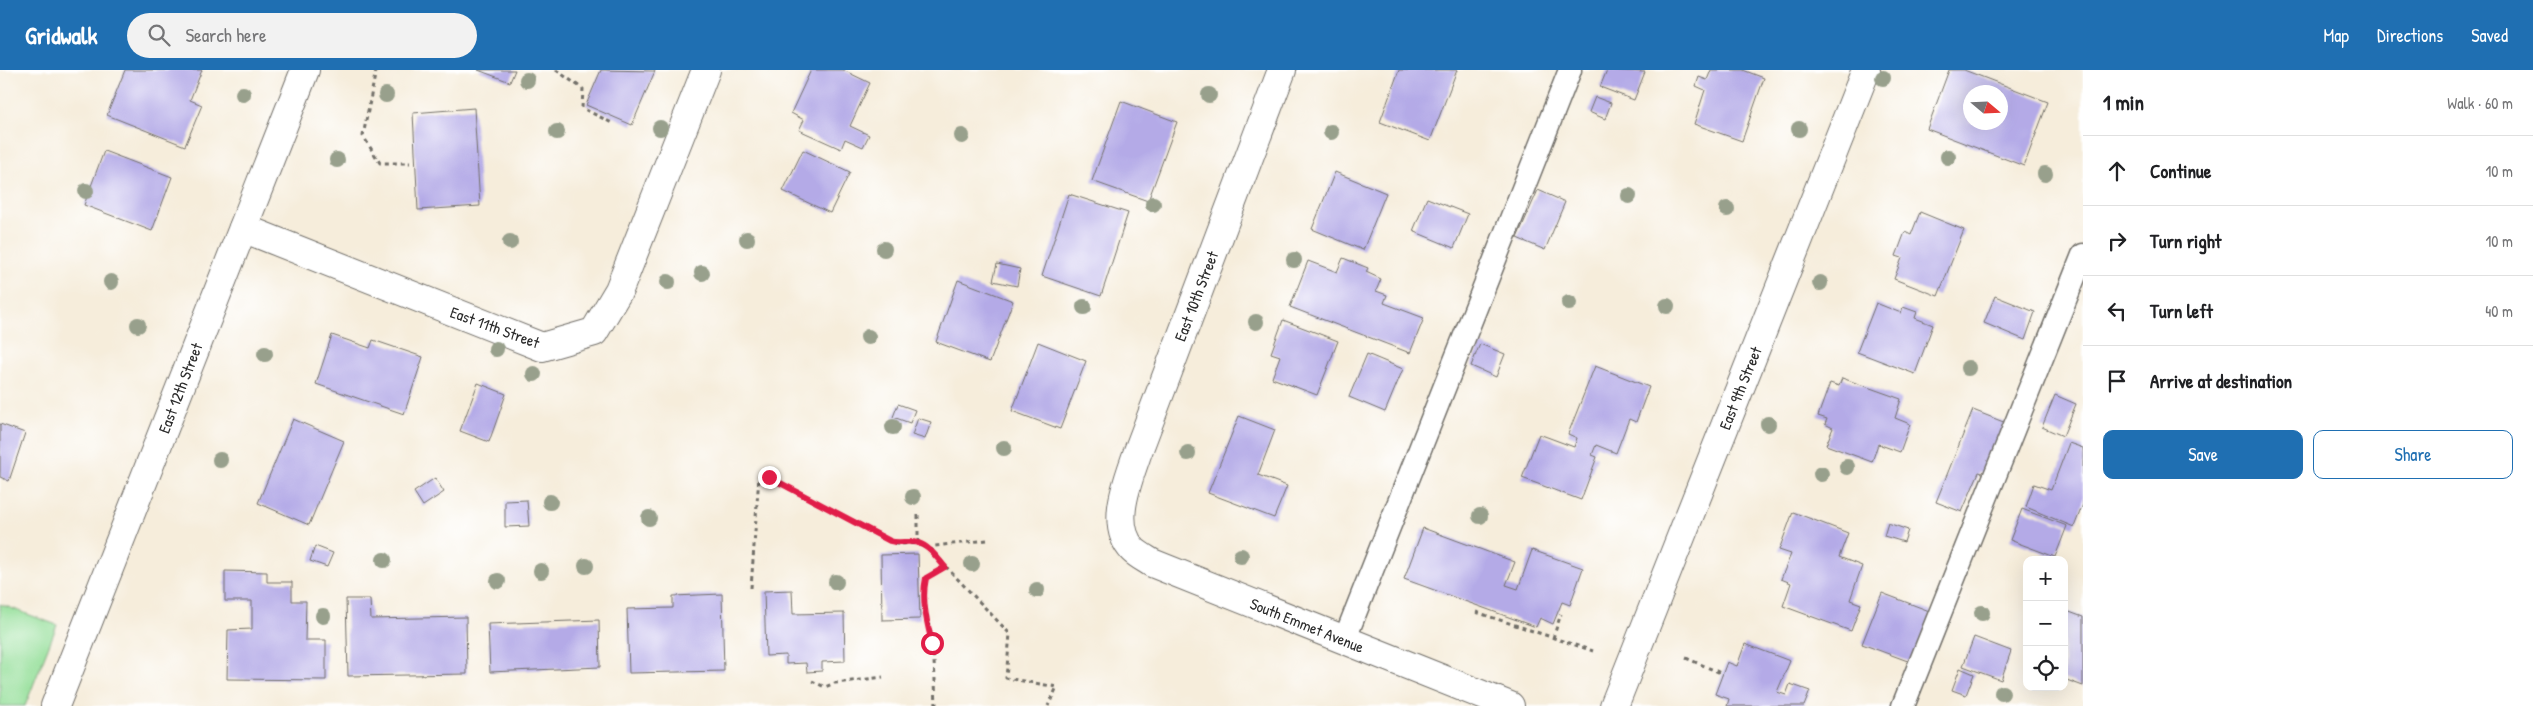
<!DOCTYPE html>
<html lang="en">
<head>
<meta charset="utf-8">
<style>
  :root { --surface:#fff; --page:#f2f2f2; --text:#202124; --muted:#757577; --line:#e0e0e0; --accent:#1f6fb2 }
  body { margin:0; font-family:"Patrick Hand",sans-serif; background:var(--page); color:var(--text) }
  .controls { position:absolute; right:15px; bottom:15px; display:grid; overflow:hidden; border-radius:10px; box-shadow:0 5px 20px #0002 }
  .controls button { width:45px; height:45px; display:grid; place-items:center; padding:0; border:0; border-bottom:1px solid var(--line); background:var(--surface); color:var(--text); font:25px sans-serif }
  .compass { position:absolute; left:1963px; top:15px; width:45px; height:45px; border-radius:50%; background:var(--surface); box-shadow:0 5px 20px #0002; rotate:109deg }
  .stop { position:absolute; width:15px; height:15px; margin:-11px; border:4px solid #e11d48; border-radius:50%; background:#fff }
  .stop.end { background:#e11d48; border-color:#fff; box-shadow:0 1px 5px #0008 }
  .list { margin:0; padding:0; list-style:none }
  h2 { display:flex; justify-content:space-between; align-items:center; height:65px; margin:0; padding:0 20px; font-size:21px }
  h2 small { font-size:16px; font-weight:400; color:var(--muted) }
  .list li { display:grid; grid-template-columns:32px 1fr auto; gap:15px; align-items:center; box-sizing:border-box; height:70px; padding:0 20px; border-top:1px solid var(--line) }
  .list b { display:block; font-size:19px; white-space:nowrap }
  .list em { font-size:16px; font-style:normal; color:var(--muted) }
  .actions { display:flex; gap:10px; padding:15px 20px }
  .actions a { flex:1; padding:11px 0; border:1px solid var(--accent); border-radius:10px; text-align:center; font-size:18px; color:var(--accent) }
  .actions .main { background:var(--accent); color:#fff }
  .icon { flex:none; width:28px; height:28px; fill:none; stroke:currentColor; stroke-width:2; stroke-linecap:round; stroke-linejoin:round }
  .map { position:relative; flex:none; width:2083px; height:636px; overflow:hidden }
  header { display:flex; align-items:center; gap:30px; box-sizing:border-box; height:70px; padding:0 25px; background:var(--accent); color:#fff }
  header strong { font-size:24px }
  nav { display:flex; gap:28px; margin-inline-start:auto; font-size:18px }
  .search { width:350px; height:45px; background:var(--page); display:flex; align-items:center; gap:12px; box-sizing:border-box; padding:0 18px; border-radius:28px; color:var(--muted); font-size:19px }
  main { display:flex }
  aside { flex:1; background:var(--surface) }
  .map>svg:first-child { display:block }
</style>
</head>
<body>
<header>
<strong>Gridwalk</strong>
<div class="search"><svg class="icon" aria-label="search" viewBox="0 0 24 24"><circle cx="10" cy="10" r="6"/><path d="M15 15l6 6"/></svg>Search here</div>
<nav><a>Map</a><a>Directions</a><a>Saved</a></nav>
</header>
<main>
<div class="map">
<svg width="2083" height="636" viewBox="0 0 2083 636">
  <rect width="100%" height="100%" fill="#fff"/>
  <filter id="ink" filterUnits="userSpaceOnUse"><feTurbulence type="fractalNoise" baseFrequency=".02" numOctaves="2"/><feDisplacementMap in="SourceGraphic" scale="10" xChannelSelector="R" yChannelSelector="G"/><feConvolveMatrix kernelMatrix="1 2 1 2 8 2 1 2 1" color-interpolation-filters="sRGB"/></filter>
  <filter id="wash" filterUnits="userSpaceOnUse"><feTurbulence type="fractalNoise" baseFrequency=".0096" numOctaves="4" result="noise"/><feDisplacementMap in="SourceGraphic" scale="20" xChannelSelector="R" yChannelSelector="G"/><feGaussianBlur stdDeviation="1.12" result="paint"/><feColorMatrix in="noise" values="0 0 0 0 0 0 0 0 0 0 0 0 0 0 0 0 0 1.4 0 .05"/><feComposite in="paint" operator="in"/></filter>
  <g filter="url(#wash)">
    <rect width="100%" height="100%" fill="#f6eddb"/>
    <path fill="#95df9a" stroke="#608562" d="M0,534l57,21 -32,81h-25z"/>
    <g id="blocks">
      <g fill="#b4aae7" fill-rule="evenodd">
        <path d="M125,0h77l-12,30 12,5 -17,41 -78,-31z"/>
        <path d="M478,0h37l-5,12z"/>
        <path d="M601,0l54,1 -23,54 -46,-20z"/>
        <path d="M811,0h32l27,13 -20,43 19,9 -6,12 -18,-8 -4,10 -42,-19 5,-10 -13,-7z"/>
        <path d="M1399,0h58l-27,71 -50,-19z"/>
        <path d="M1607,0l38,2 -11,28 -34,-13z"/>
        <path d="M1711,0h32l21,8 -22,63 -48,-17 11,-34 -9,-4 3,-9 8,3z"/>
        <path d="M1949,0h15l84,32 -24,64 -97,-37zM1970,22h30v30h-30z"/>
        <path d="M1595,27l16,6 -6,16 -16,-7z"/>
        <path d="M1121,31l56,21 -29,79 -56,-20z"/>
        <path d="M474,38l6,98 -62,4 -5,-97z"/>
        <path d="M803,80l47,22 -20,41 -47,-22z"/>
        <path d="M104,81l68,26 -20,54 -68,-26z"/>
        <path d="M1335,102l51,21 -23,57 -51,-21z"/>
        <path d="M1538,120l27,12 -20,48 -28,-12z"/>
        <path d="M1069,124l59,19 -27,83 -59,-20z"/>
        <path d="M1427,128l41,16 -14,34 -41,-17z"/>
        <path d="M1920,142l44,18 -26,66 -44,-17 8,-21 -6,-2 9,-24 6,3z"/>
        <path d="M1343,188l25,10 -2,4 15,7 -5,12 11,4 -3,8 40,15 -14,35 -120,-46 18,-46 29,11z"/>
        <path d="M997,194l23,5 -3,17 -24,-5z"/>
        <path d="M958,210l55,21 -23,61 -54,-20z"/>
        <path d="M1995,226l40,16 -10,28 -41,-17z"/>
        <path d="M1876,233l25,10 2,-6 14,5 -2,6 18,7 -18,49 -58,-22z"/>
        <path d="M1283,250l55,21 -21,54 -45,-17 8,-22 -9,-3z"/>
        <path d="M332,265l38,13 3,-8 50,17 -19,57 -88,-30z"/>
        <path d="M1038,272l48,19 -26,68 -48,-18z"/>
        <path d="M1480,274l25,10 -9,23 -25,-11z"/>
        <path d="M1367,284l36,15 -18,43 -36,-15z"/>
        <path d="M1595,296l54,21 -13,35 -7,-3 -13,34 -20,-8 -4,10 5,2 -16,43 -59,-22 17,-44 35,13 3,-9 -9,-4z"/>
        <path d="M1842,308l59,21 -6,19 15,6 -10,28 -22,-8 -6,18 -46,-17 7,-17 -8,-4 2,-5 -9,-3 12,-33 9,3z"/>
        <path d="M478,313l28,11 -17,48 -29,-11z"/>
        <path d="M2055,325l21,9 -13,32 -21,-9z"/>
        <path d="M898,334l17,6 -5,13 -17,-6z"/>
        <path d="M1973,340l33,13 -20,51 -7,-2 -17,40 -26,-10z"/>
        <path d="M1239,346l36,14 -17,45 29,11 -13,32 -66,-25z"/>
        <path d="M918,348l13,4 -6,17 -13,-4z"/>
        <path d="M293,349l51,22 -35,84 -51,-22z"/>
        <path d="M0,354l25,9 -16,48 -9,-4z"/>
        <path d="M2069,373l14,5v56l-9,23 -48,-20 8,-23 17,6z"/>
        <path d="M435,408l9,14 -21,14 -9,-14z"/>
        <path d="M527,430l2,26 -24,1v-26z"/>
        <path d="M2022,439l45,17 -12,31 -45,-17z"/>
        <path d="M1793,442l55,21 -9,24 23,9 -12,34 11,4 -10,27 -68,-25 8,-23 -10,-4 10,-25 -12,-4z"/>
        <path d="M1888,453l20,7 -4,12 -20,-6z"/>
        <path d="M1423,458l92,34 -9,23 12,4 14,-39 51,18 -13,37 -8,-3 -9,22 -13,-6 -4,9 -132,-48z"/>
        <path d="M315,476l18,7 -6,14 -17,-6z"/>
        <path d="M918,484l2,65 -38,1 -1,-65z"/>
        <path d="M225,501l42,1v10h25v19h14l-1,39h21v40l-99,-1 1,-49 24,-1v-28h-27z"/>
        <path d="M792,520l1,24 51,-1 1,48 -23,1v9l-15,1 -1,-9 -20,1v-9l-20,1 -2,-65z"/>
        <path d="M1882,523l50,19 -19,51 -51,-19z"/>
        <path d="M722,524l2,77 -95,2 -2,-64 46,-1v-12z"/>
        <path d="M346,529h24l1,20 95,-2 1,57 -119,2z"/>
        <path d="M2064,540l19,7v69l-19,-7z"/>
        <path d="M599,550l1,47 -110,5 -2,-48z"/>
        <path d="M1974,567l37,14 -10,29 -38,-14z"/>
        <path d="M1745,574l45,17 -13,31 9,3 4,-11 20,7 -6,15h-77l2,-7 -14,-5 12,-32 10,4z"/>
        <path d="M1960,598l14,6 -8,21 -14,-5z"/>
      </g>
    </g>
  </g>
  <g filter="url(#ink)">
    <use href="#blocks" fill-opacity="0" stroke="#726f69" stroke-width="1"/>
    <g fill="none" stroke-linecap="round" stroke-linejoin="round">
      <defs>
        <g id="lane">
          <path d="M1344,571l226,-571"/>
          <path d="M1903,636l180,-451"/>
        </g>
        <g id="street">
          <path d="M1282,0l-145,384c-9,27 -28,71 -4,96 5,5 13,9 19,13l358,143"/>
          <path d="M243,158l299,119 52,-15 25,-42 87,-220"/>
          <path d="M1614,636l252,-636"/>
        </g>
        <path id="secondary" d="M55,636l250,-636"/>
      </defs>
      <use href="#lane" stroke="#726f69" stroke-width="25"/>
      <use href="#street" stroke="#726f69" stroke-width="30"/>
      <use href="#secondary" stroke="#726f69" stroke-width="30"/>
      <g stroke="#726f69" stroke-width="3" stroke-dasharray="4 4" stroke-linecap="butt">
        <path d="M376,0l-13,66 17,27h30"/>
        <path d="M556,0l27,19 -1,19 30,15"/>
        <path d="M918,445v28l13,8"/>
        <path d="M987,470l-52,6 -4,5 79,83 -4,44 51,9 -9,19"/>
        <path d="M751,518l8,-112 10,1 121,64 7,3 21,-1"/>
        <path d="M1476,542l117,39"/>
        <path d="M1553,568l8,-24"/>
        <path d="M1686,588l37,16"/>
        <path d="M812,611l13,6 10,-4 48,-6"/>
        <path d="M936,636c-1,-21 -1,-42 -4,-62 -3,-23 -11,-43 -6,-66l19,-11"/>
      </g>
      <use href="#lane" stroke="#fff" stroke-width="22"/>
      <use href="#street" stroke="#fff" stroke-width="28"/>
      <use href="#secondary" stroke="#fff" stroke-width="28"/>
    </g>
    <g fill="#98a08c">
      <circle cx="1883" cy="8" r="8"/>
      <circle cx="527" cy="10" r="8"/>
      <circle cx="243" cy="24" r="8"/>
      <circle cx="386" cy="25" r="8"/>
      <circle cx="1209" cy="25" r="8"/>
      <circle cx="660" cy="58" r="8"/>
      <circle cx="1799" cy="59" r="8"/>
      <circle cx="557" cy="62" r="8"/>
      <circle cx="1331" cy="62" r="8"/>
      <circle cx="962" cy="66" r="8"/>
      <circle cx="1948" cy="87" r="8"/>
      <circle cx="337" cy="90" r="8"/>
      <circle cx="2045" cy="104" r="8"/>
      <circle cx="86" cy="121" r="8"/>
      <circle cx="1629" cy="126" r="8"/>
      <circle cx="1153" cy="134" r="8"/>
      <circle cx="1727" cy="139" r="8"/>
      <circle cx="747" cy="169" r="8"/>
      <circle cx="510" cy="172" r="8"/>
      <circle cx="884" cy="179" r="8"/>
      <circle cx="1294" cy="190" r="8"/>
      <circle cx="702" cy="203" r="8"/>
      <circle cx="111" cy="212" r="8"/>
      <circle cx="668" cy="212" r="8"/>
      <circle cx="1820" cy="213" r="8"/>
      <circle cx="1569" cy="233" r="8"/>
      <circle cx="1667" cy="236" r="8"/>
      <circle cx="1084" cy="237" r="8"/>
      <circle cx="1256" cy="252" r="8"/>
      <circle cx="138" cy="255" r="8"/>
      <circle cx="868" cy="267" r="8"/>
      <circle cx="496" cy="279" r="8"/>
      <circle cx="265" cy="284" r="8"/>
      <circle cx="1968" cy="298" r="8"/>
      <circle cx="534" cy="304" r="8"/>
      <circle cx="1768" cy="354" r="8"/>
      <circle cx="893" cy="357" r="8"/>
      <circle cx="1004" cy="378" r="8"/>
      <circle cx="1188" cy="383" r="8"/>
      <circle cx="220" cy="390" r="8"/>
      <circle cx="1847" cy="397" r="8"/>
      <circle cx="1821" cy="404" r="8"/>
      <circle cx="913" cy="427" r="8"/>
      <circle cx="550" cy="432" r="8"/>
      <circle cx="1480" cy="446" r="8"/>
      <circle cx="649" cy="448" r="8"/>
      <circle cx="1241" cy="486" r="8"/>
      <circle cx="384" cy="490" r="8"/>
      <circle cx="972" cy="494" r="8"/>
      <circle cx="586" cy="496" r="8"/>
      <circle cx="541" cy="501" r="8"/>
      <circle cx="498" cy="511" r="8"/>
      <circle cx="836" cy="512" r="8"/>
      <circle cx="1037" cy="520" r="8"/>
      <circle cx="1982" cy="543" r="8"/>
      <circle cx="323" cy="546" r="8"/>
      <circle cx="2002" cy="623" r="8"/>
    </g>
  </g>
  <g fill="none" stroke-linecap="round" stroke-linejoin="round" filter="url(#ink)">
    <path stroke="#e11d48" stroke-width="6" d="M769,407l121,64c9,3 18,-1 28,2 11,3 20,16 27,24l-19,11c-5,22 1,44 6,65"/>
  </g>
  <g text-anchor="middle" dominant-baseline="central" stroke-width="4" stroke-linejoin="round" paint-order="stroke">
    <g font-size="16" fill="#2b2b2b" stroke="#fff">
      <text transform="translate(1196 226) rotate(-69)">East 10th Street</text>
      <text transform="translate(495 257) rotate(20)">East 11th Street</text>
      <text transform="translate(180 318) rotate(-69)">East 12th Street</text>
      <text transform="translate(1740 318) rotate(-68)">East 9th Street</text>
      <text transform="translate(1307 555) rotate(22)">South Emmet Avenue</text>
    </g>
  </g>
</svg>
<div class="controls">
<button>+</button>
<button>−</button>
<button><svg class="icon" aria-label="locate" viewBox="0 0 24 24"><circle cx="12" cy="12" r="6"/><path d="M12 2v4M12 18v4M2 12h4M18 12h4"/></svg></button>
</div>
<svg class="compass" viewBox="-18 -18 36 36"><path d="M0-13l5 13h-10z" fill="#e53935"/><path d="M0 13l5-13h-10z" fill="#757577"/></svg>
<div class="stop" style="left:932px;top:573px"></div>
<div class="stop end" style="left:769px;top:407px"></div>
</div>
<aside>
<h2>1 min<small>Walk · 60 m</small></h2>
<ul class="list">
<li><svg class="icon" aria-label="ahead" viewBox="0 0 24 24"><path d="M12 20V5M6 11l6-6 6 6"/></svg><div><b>Continue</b></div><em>10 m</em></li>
<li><svg class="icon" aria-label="right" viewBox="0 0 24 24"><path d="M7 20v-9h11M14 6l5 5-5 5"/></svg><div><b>Turn right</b></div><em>10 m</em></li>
<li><svg class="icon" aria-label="left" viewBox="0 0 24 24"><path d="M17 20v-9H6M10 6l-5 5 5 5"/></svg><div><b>Turn left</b></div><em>40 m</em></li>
<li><svg class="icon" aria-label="arrive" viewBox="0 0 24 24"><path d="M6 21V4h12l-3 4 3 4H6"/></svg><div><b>Arrive at destination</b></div></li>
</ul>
<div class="actions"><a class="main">Save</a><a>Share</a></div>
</aside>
</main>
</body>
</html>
